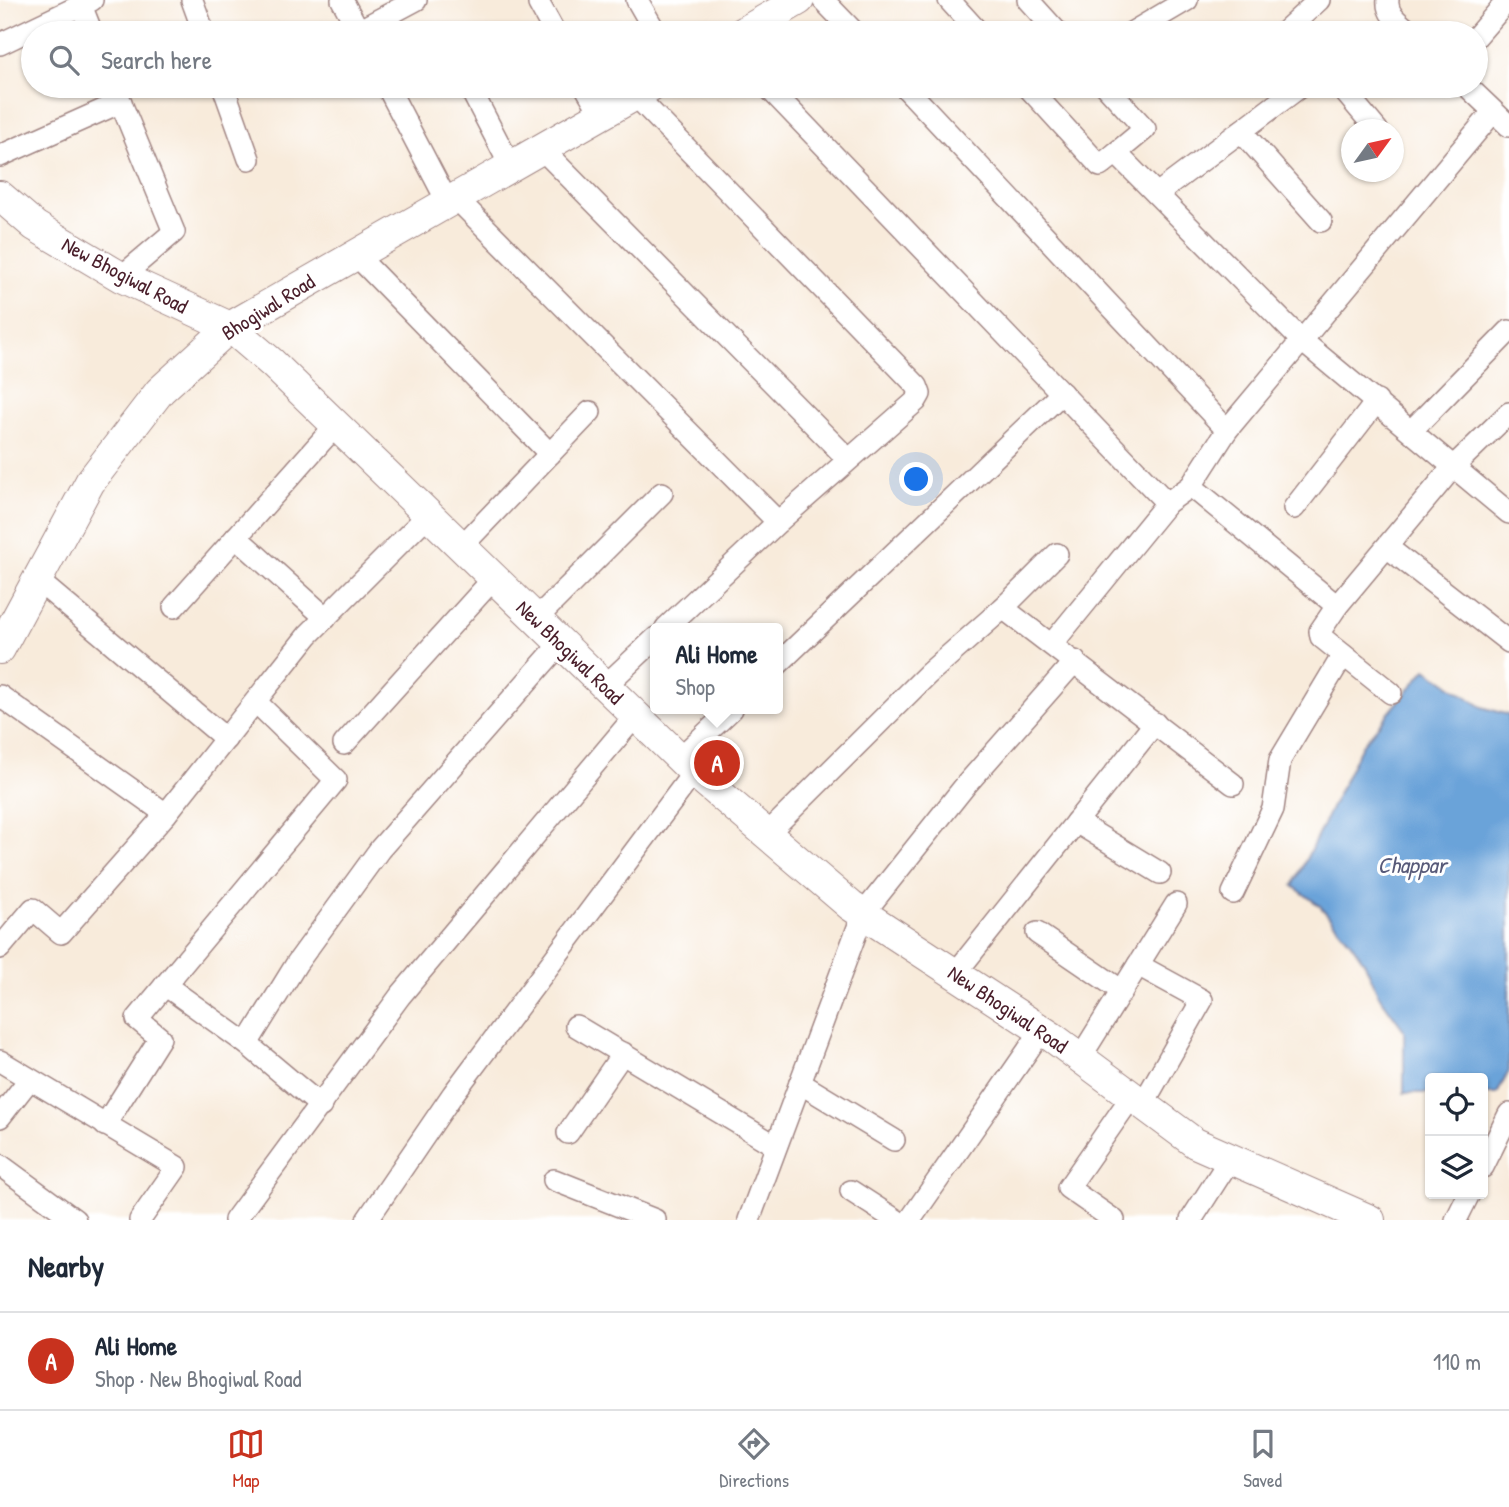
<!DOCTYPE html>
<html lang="en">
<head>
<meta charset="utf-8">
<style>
  :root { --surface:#fff; --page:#f2f2f3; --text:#1f2937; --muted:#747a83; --line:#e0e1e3; --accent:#c8321e }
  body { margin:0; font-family:"Patrick Hand",sans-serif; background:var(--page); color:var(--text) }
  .controls { position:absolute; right:21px; bottom:21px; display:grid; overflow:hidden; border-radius:7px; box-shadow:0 2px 5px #0004 }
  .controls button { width:63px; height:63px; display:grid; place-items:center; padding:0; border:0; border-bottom:2px solid var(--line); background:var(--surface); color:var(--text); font:35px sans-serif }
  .compass { position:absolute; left:1341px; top:119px; width:63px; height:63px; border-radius:50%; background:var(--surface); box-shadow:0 2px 5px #0004; rotate:57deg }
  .you { position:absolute; left:917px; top:480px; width:24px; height:24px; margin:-18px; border:5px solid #fff; border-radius:50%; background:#1a73e8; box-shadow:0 0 0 10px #1a73e833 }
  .badge { display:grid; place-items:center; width:46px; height:46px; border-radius:50%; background:var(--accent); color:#fff; font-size:23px; font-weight:700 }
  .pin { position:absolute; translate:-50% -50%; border:4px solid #fff; box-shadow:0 2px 7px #0006 }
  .popup { position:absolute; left:650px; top:623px; width:133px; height:91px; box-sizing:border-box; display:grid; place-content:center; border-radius:7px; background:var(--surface); filter:drop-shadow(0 2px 5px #0005); font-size:23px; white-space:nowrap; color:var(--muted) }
  .popup b { font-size:26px; color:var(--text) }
  .popup::after { content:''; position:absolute; left:50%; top:100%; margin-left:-14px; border:14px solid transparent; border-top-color:var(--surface) }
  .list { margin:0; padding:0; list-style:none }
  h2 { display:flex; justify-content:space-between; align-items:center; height:91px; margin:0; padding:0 28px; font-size:30px }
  h2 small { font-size:23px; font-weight:400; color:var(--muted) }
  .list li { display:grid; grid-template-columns:46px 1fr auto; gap:21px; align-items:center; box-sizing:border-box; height:98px; padding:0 28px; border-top:2px solid var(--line) }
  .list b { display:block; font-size:26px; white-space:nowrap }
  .list p { margin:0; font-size:23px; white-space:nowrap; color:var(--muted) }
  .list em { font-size:23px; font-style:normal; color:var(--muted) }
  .icon { flex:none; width:38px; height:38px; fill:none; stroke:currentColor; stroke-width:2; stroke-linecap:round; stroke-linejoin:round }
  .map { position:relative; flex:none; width:1509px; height:1220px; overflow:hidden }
  .search { position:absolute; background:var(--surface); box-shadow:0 2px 5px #0004; left:21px; right:21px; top:21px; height:77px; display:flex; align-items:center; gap:18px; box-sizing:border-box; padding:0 24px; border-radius:38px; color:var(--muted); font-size:26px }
  .sheet { height:189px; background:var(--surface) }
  nav { display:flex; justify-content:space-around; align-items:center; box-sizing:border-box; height:98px; border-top:2px solid var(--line); background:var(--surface); font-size:19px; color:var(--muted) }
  nav a { display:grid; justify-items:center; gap:4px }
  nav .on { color:var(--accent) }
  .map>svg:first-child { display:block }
</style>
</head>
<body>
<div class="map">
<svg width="1509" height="1220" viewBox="0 0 1509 1220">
  <rect width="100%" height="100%" fill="#fff"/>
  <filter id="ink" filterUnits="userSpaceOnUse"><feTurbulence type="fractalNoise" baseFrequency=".0143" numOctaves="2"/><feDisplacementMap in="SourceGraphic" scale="14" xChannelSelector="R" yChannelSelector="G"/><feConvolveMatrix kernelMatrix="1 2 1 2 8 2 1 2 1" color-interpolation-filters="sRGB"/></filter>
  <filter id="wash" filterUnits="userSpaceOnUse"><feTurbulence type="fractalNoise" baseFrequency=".00686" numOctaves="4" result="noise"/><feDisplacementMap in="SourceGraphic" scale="28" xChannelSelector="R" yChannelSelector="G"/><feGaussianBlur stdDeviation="1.57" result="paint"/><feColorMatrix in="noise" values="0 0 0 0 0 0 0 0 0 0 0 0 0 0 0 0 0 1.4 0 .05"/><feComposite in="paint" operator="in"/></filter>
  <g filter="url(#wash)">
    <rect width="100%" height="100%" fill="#f8ebdb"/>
    <path fill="#6aa3d9" stroke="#5a6182" stroke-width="2" d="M1426,669l56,38 27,8v356l-12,23h-14v-16h-53v15h-26v-63l-26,-36 -13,-31 -16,-23 -29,-34 -27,-20 69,-141z"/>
  </g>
  <g filter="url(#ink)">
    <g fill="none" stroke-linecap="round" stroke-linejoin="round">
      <defs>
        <g id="street">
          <path d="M192,0l12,33"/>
          <path d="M342,0l18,33"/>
          <path d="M637,0l19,33"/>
          <path d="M823,0l32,33"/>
          <path d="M949,0l30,33"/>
          <path d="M1028,0l30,33"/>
          <path d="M1388,0c-2,15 13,24 23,33"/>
          <path d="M539,4l16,29"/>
          <path d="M81,5l11,28"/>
          <path d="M358,31l58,-31"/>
          <path d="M1131,33l56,-33"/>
          <path d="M1283,33l36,-33"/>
          <path d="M1476,37l32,-37"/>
          <path d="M0,44l92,-44"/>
          <path d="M114,86l60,146 -53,45"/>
          <path d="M223,86l26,73"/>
          <path d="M387,86l61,117"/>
          <path d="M469,86l42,81"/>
          <path d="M585,86l17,29"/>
          <path d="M767,86l400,417"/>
          <path d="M904,86l323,344"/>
          <path d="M1027,86l73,80 16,-13 185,187 208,173"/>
          <path d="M1106,86l39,43 -29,24"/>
          <path d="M1340,86l37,44"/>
          <path d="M1467,86l42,40"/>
          <path d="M635,95l282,291 3,8 -4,7 -138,121 -112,106"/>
          <path d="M1241,131l80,90"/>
          <path d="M542,149l306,310"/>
          <path d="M0,156l121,-54"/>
          <path d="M1157,194l144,-108"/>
          <path d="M456,198l322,324"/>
          <path d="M356,255l194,199"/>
          <path d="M1412,430l97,-99"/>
          <path d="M1191,486l146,120 116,-139 56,-54"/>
          <path d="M1294,508l83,-107"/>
          <path d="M236,537l90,81"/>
          <path d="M461,547l129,-135"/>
          <path d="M1387,547l122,95"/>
          <path d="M36,579l190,160"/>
          <path d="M1337,606l-17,25 1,6 70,56"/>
          <path d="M174,607l162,-182"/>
          <path d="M1003,608l230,176"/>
          <path d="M536,619l126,-126"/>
          <path d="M1052,644l115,-141 24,-17 36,-56 266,-318"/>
          <path d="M778,664l284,-271"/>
          <path d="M605,686l51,-48"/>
          <path d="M0,696l166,118"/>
          <path d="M344,744l150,-166"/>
          <path d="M680,758l52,-49"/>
          <path d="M1076,822l84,51"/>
          <path d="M766,835l162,-161 75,-66 54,-54"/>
          <path d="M1233,893l40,-84 7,-49 63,-105"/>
          <path d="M1037,933l85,58"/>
          <path d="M0,948l33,-39 28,24 105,-119 142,-179 120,-120"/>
          <path d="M1138,965l64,35 -59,104"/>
          <path d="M955,974l200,-251"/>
          <path d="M165,985l82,59 74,62"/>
          <path d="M576,1026l200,120"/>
          <path d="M247,1044l50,-81 83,-114 181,-206"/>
          <path d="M1080,1058l96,-154"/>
          <path d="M0,1061l177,106 -37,53"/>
          <path d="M800,1083l94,57"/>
          <path d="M0,1117l29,-37"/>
          <path d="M105,1125l55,-87 -23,-19 199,-239 -80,-78"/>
          <path d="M568,1133l55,-80"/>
          <path d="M0,1165l75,55"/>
          <path d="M1483,1167l26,-53"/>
          <path d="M554,1180l101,40"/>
          <path d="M851,1191l45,29"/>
          <path d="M235,1220l165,-224 236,-281"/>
          <path d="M367,1220l86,-126 241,-322"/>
          <path d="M749,1220l114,-306 102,-128 110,-125"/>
          <path d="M910,1220l132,-190"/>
          <path d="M1114,1220l-46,-32 64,-92"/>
          <path d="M1191,1220l39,-61"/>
          <path d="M1456,1220l13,-26"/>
        </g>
        <g id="secondary">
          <path d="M742,33l57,-33"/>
          <path d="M0,196l35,30 86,51 109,50 42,36 422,409 157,134 201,131 143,106 175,77"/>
          <path d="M0,649l90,-167 70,-91 70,-64 421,-241"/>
        </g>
      </defs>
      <use href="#street" stroke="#a18583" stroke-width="24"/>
      <use href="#secondary" stroke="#a18583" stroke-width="32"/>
      <use href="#street" stroke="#fff" stroke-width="21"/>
      <use href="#secondary" stroke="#fff" stroke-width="30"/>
    </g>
  </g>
  <g text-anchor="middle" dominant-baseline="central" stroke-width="6" stroke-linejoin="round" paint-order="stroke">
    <g font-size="21" fill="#4a1f2b" stroke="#fff">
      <text transform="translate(125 275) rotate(28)">New Bhogiwal Road</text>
      <text transform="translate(268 307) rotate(-32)">Bhogiwal Road</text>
      <text transform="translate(570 652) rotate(44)">New Bhogiwal Road</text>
      <text transform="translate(1008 1009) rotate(34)">New Bhogiwal Road</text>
    </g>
    <g font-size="23" font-style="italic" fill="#585a79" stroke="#fff">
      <text x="1412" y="864">Chappar</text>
    </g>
  </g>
</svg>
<div class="controls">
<button><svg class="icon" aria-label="locate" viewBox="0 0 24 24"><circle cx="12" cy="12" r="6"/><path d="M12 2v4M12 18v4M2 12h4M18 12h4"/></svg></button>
<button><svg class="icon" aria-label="layers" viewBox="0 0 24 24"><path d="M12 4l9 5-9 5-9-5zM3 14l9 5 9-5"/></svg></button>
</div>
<svg class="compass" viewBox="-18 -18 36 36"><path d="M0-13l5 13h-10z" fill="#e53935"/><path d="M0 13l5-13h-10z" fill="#747a83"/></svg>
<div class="you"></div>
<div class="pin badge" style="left:717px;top:763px">A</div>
<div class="popup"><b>Ali Home</b>Shop</div>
<div class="search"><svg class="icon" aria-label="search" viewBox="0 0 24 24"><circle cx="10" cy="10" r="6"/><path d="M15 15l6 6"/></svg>Search here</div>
</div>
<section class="sheet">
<h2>Nearby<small></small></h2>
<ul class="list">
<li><span class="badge">A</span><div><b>Ali Home</b><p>Shop · New Bhogiwal Road</p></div><em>110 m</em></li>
</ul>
</section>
<nav>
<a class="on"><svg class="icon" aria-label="map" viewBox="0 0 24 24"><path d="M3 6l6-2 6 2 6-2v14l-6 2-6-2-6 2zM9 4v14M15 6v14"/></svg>Map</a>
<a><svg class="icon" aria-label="directions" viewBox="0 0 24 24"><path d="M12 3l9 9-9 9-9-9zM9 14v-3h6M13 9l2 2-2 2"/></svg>Directions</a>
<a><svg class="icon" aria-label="saved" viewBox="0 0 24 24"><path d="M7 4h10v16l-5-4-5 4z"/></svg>Saved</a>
</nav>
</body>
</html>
